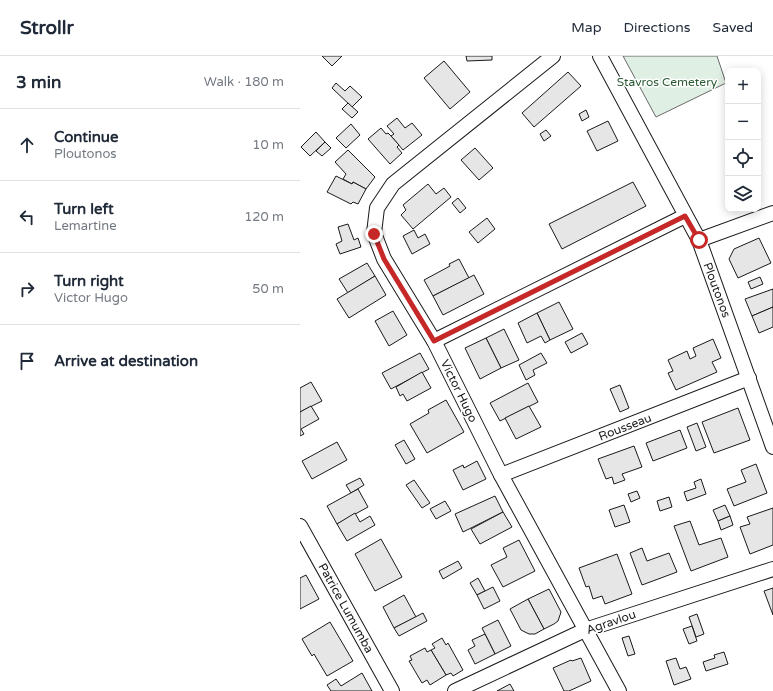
<!DOCTYPE html>
<html lang="en">
<head>
<meta charset="utf-8">
<style>
  :root { --surface:#fff; --page:#f6f6f7; --text:#1f2937; --muted:#747a83; --line:#e0e1e3 }
  body { margin:0; font-family:"Varela Round",sans-serif; background:var(--page); color:var(--text) }
  .controls { position:absolute; right:12px; top:12px; display:grid; overflow:hidden; border-radius:8px; box-shadow:0 2px 10px #0003 }
  .controls button { width:36px; height:36px; display:grid; place-items:center; padding:0; border:0; border-bottom:1px solid var(--line); background:var(--surface); color:var(--text); font:20px sans-serif }
  .stop { position:absolute; width:12px; height:12px; margin:-9px; border:3px solid #c62828; border-radius:50%; background:#fff }
  .stop.end { background:#c62828; border-color:#fff; box-shadow:0 1px 4px #0008 }
  .list { margin:0; padding:0; list-style:none }
  h2 { display:flex; justify-content:space-between; align-items:center; height:52px; margin:0; padding:0 16px; font-size:17px }
  h2 small { font-size:13px; font-weight:400; color:var(--muted) }
  .list li { display:grid; grid-template-columns:26px 1fr auto; gap:12px; align-items:center; box-sizing:border-box; height:72px; padding:0 16px; border-top:1px solid var(--line) }
  .list b { display:block; font-size:15px; white-space:nowrap }
  .list p { margin:0; font-size:13px; white-space:nowrap; color:var(--muted) }
  .list em { font-size:13px; font-style:normal; color:var(--muted) }
  .icon { flex:none; width:22px; height:22px; fill:none; stroke:currentColor; stroke-width:2; stroke-linecap:round; stroke-linejoin:round }
  .map { position:relative; flex:none; width:473px; height:635px; overflow:hidden }
  header { display:flex; align-items:center; gap:24px; box-sizing:border-box; height:56px; padding:0 20px; background:var(--surface); border-bottom:1px solid var(--line) }
  header strong { font-size:19px }
  nav { display:flex; gap:22px; margin-inline-start:auto; font-size:14px }
  main { display:flex }
  aside { flex:1; background:var(--surface) }
  .map>svg:first-child { display:block }
</style>
</head>
<body>
<header>
<strong>Strollr</strong>
<nav><a>Map</a><a>Directions</a><a>Saved</a></nav>
</header>
<main>
<aside>
<h2>3 min<small>Walk · 180 m</small></h2>
<ul class="list">
<li><svg class="icon" aria-label="ahead" viewBox="0 0 24 24"><path d="M12 20V5M6 11l6-6 6 6"/></svg><div><b>Continue</b><p>Ploutonos</p></div><em>10 m</em></li>
<li><svg class="icon" aria-label="left" viewBox="0 0 24 24"><path d="M17 20v-9H6M10 6l-5 5 5 5"/></svg><div><b>Turn left</b><p>Lemartine</p></div><em>120 m</em></li>
<li><svg class="icon" aria-label="right" viewBox="0 0 24 24"><path d="M7 20v-9h11M14 6l5 5-5 5"/></svg><div><b>Turn right</b><p>Victor Hugo</p></div><em>50 m</em></li>
<li><svg class="icon" aria-label="arrive" viewBox="0 0 24 24"><path d="M6 21V4h12l-3 4 3 4H6"/></svg><div><b>Arrive at destination</b></div></li>
</ul>
</aside>
<div class="map">
<svg width="473" height="635" viewBox="0 0 473 635">
  <rect width="100%" height="100%" fill="#fff"/>
  <path fill="#e0efe3" stroke="#6a6a6a" d="M323,0h94l9,27 -70,34z"/>
  <g fill="#e6e6e6" stroke="#1a1a1a">
    <path d="M22,0h20l-10,10z"/>
    <path d="M166,0h26v4l-25,1z"/>
    <path d="M144,5l26,31 -20,17 -26,-31z"/>
    <path d="M268,16l13,14 -47,41 -12,-14z"/>
    <path d="M36,27l9,8 5,-5 12,11 -10,10 -20,-19z"/>
    <path d="M48,47l10,9 -6,6 -10,-9z"/>
    <path d="M286,54l3,7 -7,4 -3,-7z"/>
    <path d="M97,62l8,10 7,-5 10,12 -19,15 -12,-14 3,-2 -7,-8z"/>
    <path d="M308,65l10,20 -21,10 -10,-20z"/>
    <path d="M51,68l9,11 -14,13 -10,-10z"/>
    <path d="M81,72l5,6 2,-1 3,3 8,9 -2,2 5,6 -12,11 -22,-25z"/>
    <path d="M246,74l5,6 -7,5 -4,-7z"/>
    <path d="M16,76l9,10 -15,14 -9,-9z"/>
    <path d="M25,86l6,6 -9,8 -6,-5z"/>
    <path d="M175,92l18,20 -14,12 -18,-20z"/>
    <path d="M48,94l27,27 -9,12 -13,-7 -1,2 -9,-5 3,-5 -11,-12z"/>
    <path d="M36,120l16,8 1,-2 13,7 -8,15 -5,-2 -2,2 -24,-12z"/>
    <path d="M333,126l13,24 -84,43 -13,-25z"/>
    <path d="M128,128l8,10 8,-6 7,9 -38,32 -12,-14 5,-5 -3,-5z"/>
    <path d="M158,142l8,10 -6,5 -8,-10z"/>
    <path d="M187,162l8,11 -17,14 -9,-11z"/>
    <path d="M48,168l6,16 4,-2 3,9 -21,7 -4,-10 6,-3 -4,-14z"/>
    <path d="M114,174l4,8 7,-4 5,10 -18,10 -9,-18z"/>
    <path d="M459,182l12,25 -33,15 -9,-19 5,-10z"/>
    <path d="M159,203l10,19 -36,18 -9,-16 26,-14 -1,-2z"/>
    <path d="M67,207l8,13 -27,17 -9,-14z"/>
    <path d="M174,219l10,19 -41,21 -10,-19z"/>
    <path d="M75,220l11,19 -37,23 -12,-19z"/>
    <path d="M460,221l3,7 -12,5 -3,-7z"/>
    <path d="M473,233v18l-21,9 -7,-17z"/>
    <path d="M259,246l14,27 -23,11 -13,-27z"/>
    <path d="M473,251v20l-14,6 -7,-17z"/>
    <path d="M93,255l14,24 -18,11 -14,-25z"/>
    <path d="M237,257l13,27 -5,3 -4,-7 -14,7 -9,-20z"/>
    <path d="M204,273l15,31 -18,8 -15,-30z"/>
    <path d="M282,277l6,11 -17,9 -6,-11z"/>
    <path d="M186,282l15,30 -21,11 -15,-31z"/>
    <path d="M413,283l8,19 -9,4 5,10 -41,18 -8,-17 5,-2 -5,-11 19,-9 3,8 6,-3 -3,-8z"/>
    <path d="M120,297l9,16 -38,20 -9,-16z"/>
    <path d="M241,297l6,10 -14,7 2,5 -9,5 -7,-15z"/>
    <path d="M122,316l9,16 -24,13 -4,-7 -3,2 -4,-9z"/>
    <path d="M11,326l11,19 -22,11v-24z"/>
    <path d="M228,327l10,19 -38,19 -10,-18z"/>
    <path d="M320,329l9,23 -9,4 -10,-23z"/>
    <path d="M146,344l18,32 -37,21 -17,-29 19,-11 -1,-3z"/>
    <path d="M11,350l8,13 -18,10 3,5 -4,2v-24z"/>
    <path d="M229,350l12,21 -25,12 -11,-21z"/>
    <path d="M438,352l12,32 -36,13 -12,-31z"/>
    <path d="M397,367l9,24 -10,4 -9,-24z"/>
    <path d="M380,374l7,18 -34,13 -7,-18z"/>
    <path d="M104,384l11,19 -9,5 -11,-19z"/>
    <path d="M37,386l10,18 -35,19 -10,-18z"/>
    <path d="M334,390l8,21 -20,7 3,6 -11,4 -2,-7 -6,2 -8,-20z"/>
    <path d="M177,405l9,18 -23,11 -10,-20 10,-5 1,3z"/>
    <path d="M456,408l11,29 -33,13 -7,-17 19,-7 -5,-12z"/>
    <path d="M60,422l4,7 -13,8 -5,-8z"/>
    <path d="M401,423l5,15 -19,7 -3,-9 12,-4 -2,-6z"/>
    <path d="M114,424l16,23 -8,5 -16,-23z"/>
    <path d="M58,433l10,18 -31,17 -10,-18z"/>
    <path d="M337,435l3,7 -9,4 -3,-8z"/>
    <path d="M195,440l8,16 -40,20 -8,-18z"/>
    <path d="M369,441l3,10 -12,4 -3,-10z"/>
    <path d="M145,445l6,10 -15,8 -6,-10z"/>
    <path d="M324,449l6,17 -15,5 -6,-17z"/>
    <path d="M425,449l5,11 -12,5 -5,-11z"/>
    <path d="M473,452v37l-23,9 -10,-27 10,-3 -3,-7z"/>
    <path d="M203,456l9,15 -32,17 -9,-15z"/>
    <path d="M55,457l5,9 10,-6 5,9 -28,16 -10,-17z"/>
    <path d="M430,460l3,9 -12,5 -3,-9z"/>
    <path d="M390,465l9,24 22,-7 7,19 -37,14 -17,-45z"/>
    <path d="M81,483l21,38 -27,14 -20,-37z"/>
    <path d="M219,484l16,31 -32,16 -12,-22 16,-8 -4,-9z"/>
    <path d="M342,492l5,13 22,-8 8,19 -35,13 -12,-32z"/>
    <path d="M317,498l15,40 -27,10 -3,-8 -9,3 -4,-13 -3,1 -7,-19z"/>
    <path d="M158,505l4,7 -19,11 -4,-8z"/>
    <path d="M6,519l13,24 -19,10v-31z"/>
    <path d="M178,522l7,13 -8,4 -7,-12z"/>
    <path d="M193,531l7,14 -16,8 -7,-14z"/>
    <path d="M473,532v27l-9,-24z"/>
    <path d="M249,533l12,23 -3,9 -4,3 -10,5 -16,-30z"/>
    <path d="M104,539l12,22 -22,11 -11,-21z"/>
    <path d="M228,543l16,30 -9,5h-6l-8,-4 -11,-21z"/>
    <path d="M123,557l4,8 -28,15 -5,-8z"/>
    <path d="M397,558l7,20 -8,3 -7,-20z"/>
    <path d="M198,564l13,26 -16,8 -13,-26z"/>
    <path d="M30,566l23,39 -26,15 -13,-22 -2,2 -10,-17z"/>
    <path d="M392,570l5,15 -8,3 -6,-15z"/>
    <path d="M185,578l10,20 -20,10 -7,-14 7,-4 -3,-6z"/>
    <path d="M329,580l6,18 -7,2 -6,-18z"/>
    <path d="M142,582l4,7 2,-2 15,27 -10,6 -2,-3 -5,2 -15,-25 4,-2 -3,-4z"/>
    <path d="M125,592l2,4 4,-2 15,25 -16,10 -3,-5 -5,3 -13,-22 3,-1 -2,-4z"/>
    <path d="M424,596l4,12 -22,7 -3,-9 12,-4 -1,-3z"/>
    <path d="M281,602l10,23 -22,10h-5l-11,-23 18,-8 1,1z"/>
    <path d="M376,602l4,11 6,-2 5,12 -17,6 -8,-24z"/>
    <path d="M62,617l10,18h-41l-4,-6 9,-6 5,7z"/>
    <path d="M210,628l4,7h-17z"/>
  </g>
  <g fill="none" stroke-linecap="round" stroke-linejoin="round">
    <defs>
      <g id="street">
        <path d="M253,0l-160,128 -16,24 -3,25 10,26 50,82 67,134 118,216"/>
        <path d="M300,0l99,184 74,207"/>
        <path d="M399,184l74,-27"/>
        <path d="M134,285l251,-125"/>
        <path d="M201,419l248,-97"/>
        <path d="M0,470l92,165"/>
        <path d="M155,635l130,-61 188,-61"/>
      </g>
    </defs>
    <use href="#street" stroke="#1a1a1a" stroke-width="16"/>
    <use href="#street" stroke="#fff" stroke-width="14"/>
  </g>
  <g fill="none" stroke-linecap="round" stroke-linejoin="round">
    <path stroke="#c62828" stroke-width="5" d="M74,178l10,25 50,82 251,-125 14,24"/>
  </g>
  <g text-anchor="middle" dominant-baseline="central" stroke-width="3" stroke-linejoin="round" paint-order="stroke">
    <g font-size="12" fill="#2b5a34" stroke="#fff">
      <text x="367" y="26">Stavros Cemetery</text>
    </g>
    <g font-size="12" fill="#1a1a1a" stroke="#fff">
      <text transform="translate(417 234) rotate(70)">Ploutonos</text>
      <text transform="translate(159 335) rotate(64)">Victor Hugo</text>
      <text transform="translate(325 371) rotate(-21)">Rousseau</text>
      <text transform="translate(46 552) rotate(61)">Patrice Lumumba</text>
      <text transform="translate(311 566) rotate(-19)">Agravlou</text>
    </g>
  </g>
</svg>
<div class="controls">
<button>+</button>
<button>−</button>
<button><svg class="icon" aria-label="locate" viewBox="0 0 24 24"><circle cx="12" cy="12" r="6"/><path d="M12 2v4M12 18v4M2 12h4M18 12h4"/></svg></button>
<button><svg class="icon" aria-label="layers" viewBox="0 0 24 24"><path d="M12 4l9 5-9 5-9-5zM3 14l9 5 9-5"/></svg></button>
</div>
<div class="stop" style="left:399px;top:184px"></div>
<div class="stop end" style="left:74px;top:178px"></div>
</div>
</main>
</body>
</html>
